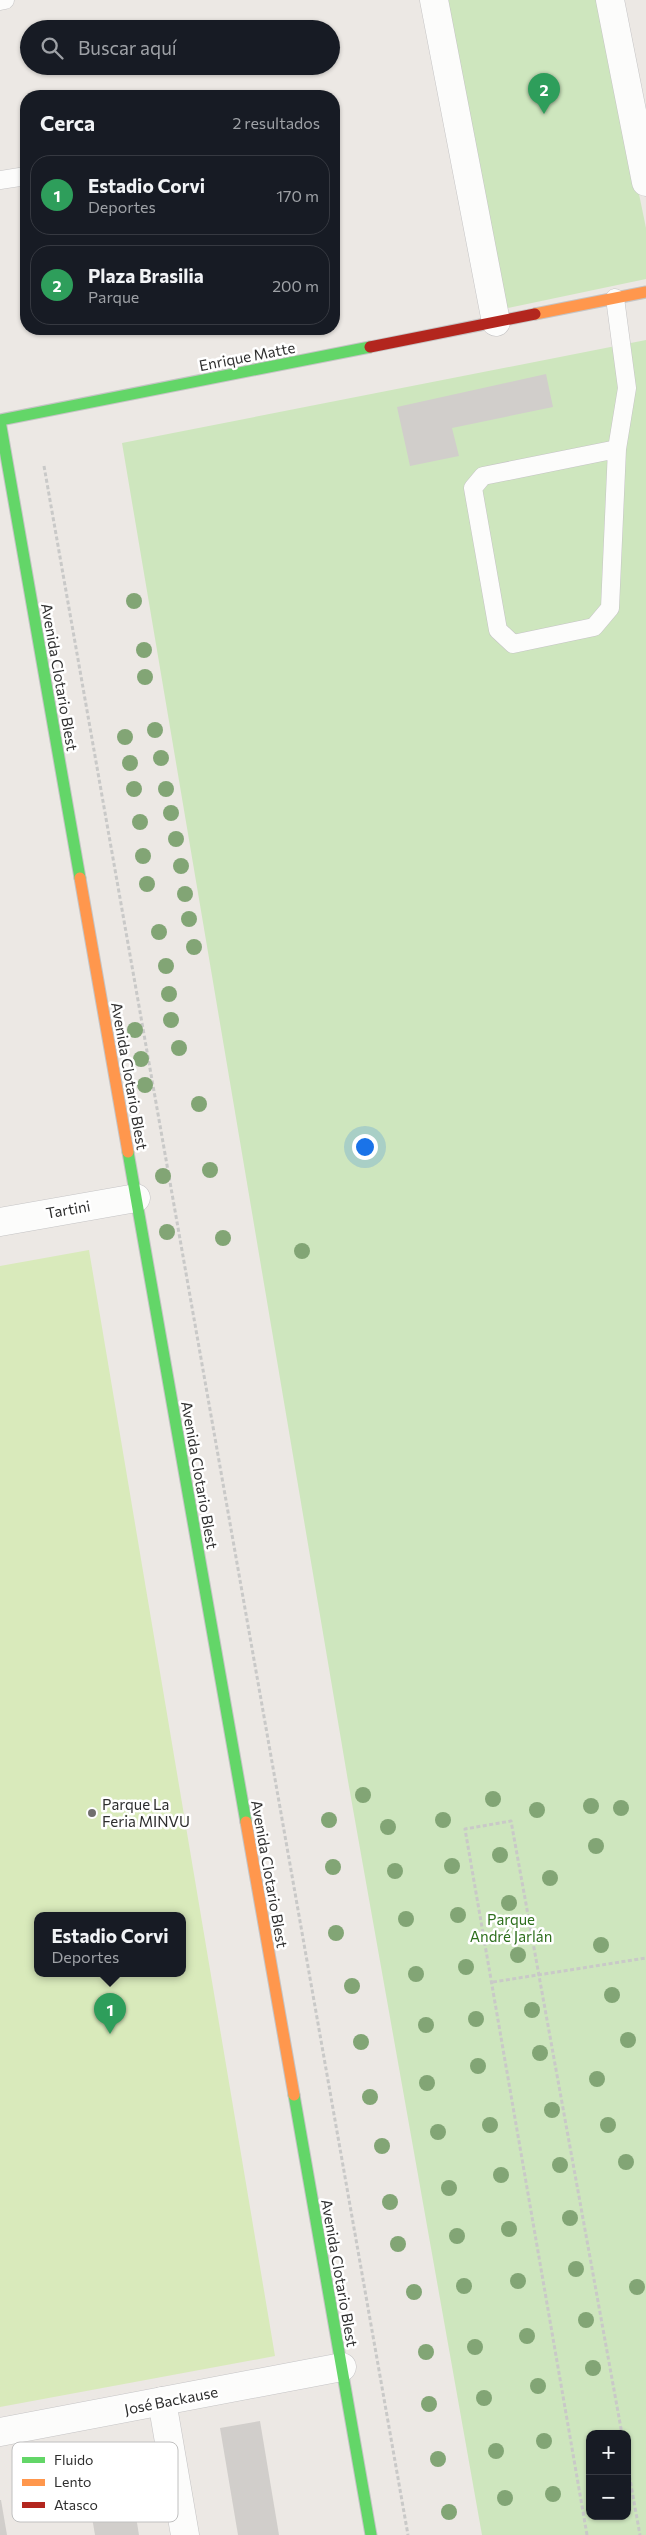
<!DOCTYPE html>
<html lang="es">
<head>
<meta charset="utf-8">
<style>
  :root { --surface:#171b24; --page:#242831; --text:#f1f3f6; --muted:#9ea1a6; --line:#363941; --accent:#8c9099 }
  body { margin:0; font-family:Commissioner,sans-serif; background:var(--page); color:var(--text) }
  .controls { position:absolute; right:15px; bottom:15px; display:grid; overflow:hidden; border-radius:10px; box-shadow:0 1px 4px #0004 }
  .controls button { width:45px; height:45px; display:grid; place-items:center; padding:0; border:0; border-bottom:1px solid var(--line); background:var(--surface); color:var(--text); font:25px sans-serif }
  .you { position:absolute; left:364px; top:1146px; width:18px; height:18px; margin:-12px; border:4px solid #fff; border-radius:50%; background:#1a73e8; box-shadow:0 0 0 8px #1a73e833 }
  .badge { display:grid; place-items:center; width:32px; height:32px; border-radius:50%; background:var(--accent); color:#fff; font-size:16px; font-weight:700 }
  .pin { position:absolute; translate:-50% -41px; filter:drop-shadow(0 1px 2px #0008) }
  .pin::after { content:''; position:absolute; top:26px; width:18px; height:15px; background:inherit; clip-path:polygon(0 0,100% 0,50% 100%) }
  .popup { position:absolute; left:34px; top:1912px; width:152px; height:65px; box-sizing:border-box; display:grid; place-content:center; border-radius:10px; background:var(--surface); filter:drop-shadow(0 1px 4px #0005); font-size:16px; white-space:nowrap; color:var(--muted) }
  .popup b { font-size:19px; color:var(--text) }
  .popup::after { content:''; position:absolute; left:50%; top:100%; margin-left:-10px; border:10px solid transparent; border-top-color:var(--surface) }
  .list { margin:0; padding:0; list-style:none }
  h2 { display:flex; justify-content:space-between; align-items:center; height:65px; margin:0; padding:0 20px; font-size:21px }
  h2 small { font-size:16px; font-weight:400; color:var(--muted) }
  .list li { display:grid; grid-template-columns:32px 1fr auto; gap:15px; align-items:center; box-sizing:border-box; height:80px; margin:0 10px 10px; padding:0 10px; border:1px solid var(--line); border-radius:20px }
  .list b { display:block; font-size:19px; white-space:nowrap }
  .list p { margin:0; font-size:16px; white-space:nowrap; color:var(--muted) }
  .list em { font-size:16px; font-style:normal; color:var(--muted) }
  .icon { flex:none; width:28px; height:28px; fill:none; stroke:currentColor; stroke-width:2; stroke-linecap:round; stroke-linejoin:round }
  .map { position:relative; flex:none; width:646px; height:2535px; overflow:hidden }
  .search { position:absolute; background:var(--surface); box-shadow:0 1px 4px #0004; left:20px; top:20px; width:320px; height:55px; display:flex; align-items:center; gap:12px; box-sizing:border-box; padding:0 18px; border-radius:28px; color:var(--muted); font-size:19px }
  .panel { position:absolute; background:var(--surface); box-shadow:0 1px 4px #0004; left:20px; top:90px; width:320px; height:245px; border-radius:20px }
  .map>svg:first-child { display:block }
</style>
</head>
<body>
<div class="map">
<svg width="646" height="2535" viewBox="0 0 646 2535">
  <rect width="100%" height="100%" fill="#ece8e4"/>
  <g fill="#cee6be" fill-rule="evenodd">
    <path d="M444,0h155l47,228v51l-143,30z"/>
    <path d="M646,340v2195h-164l-134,-754 -226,-1338zM590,2434h37v82h-37z"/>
  </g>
  <path fill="#d9eabb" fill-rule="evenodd" d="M89,1250l186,1106 -275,51v-1141zM38,1915h144v58h-144z"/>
  <g fill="#d1cecb">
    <path d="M546,374l7,33 -101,21 7,28 -49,10 -13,-59z"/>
    <path d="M260,2421l19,114h-41l-18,-107z"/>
    <path d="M127,2462l12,73h-44l-11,-65z"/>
    <path d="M0,2500h1l6,35h-7z"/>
  </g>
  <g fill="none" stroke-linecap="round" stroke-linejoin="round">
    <defs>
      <g id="lane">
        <path d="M0,1l5,-1"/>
        <path d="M0,180l26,-4"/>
        <path d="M615,298l12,90 -10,61 -7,159 -16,19 -81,17 -15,-14 -25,-142 10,-12 134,-27"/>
      </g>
      <g id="street">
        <path d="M434,0l62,322"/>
        <path d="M610,0l36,182"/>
        <path d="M0,1222l136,-24"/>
        <path d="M162,2401l23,134"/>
        <path d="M0,2432l342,-65"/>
      </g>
      <g id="fast">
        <path d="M0,420l370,-73"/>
        <path d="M0,421l80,457"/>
        <path d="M128,1152l118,670"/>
        <path d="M294,2095l77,440"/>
      </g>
      <g id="slow">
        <path d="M535,314l111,-22"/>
        <path d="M80,878l48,274"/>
        <path d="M246,1822l48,273"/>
      </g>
      <path id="jam" d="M370,347l165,-33"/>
    </defs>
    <use href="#lane" stroke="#c5c4c5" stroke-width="19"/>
    <use href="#street" stroke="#c5c4c5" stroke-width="29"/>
    <use href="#fast" stroke="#c5c4c5" stroke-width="13"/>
    <use href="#slow" stroke="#c5c4c5" stroke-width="13"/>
    <use href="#jam" stroke="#c5c4c5" stroke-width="13"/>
    <g stroke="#c9c9c8" stroke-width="3" stroke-dasharray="4 2.5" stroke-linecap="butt">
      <path d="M44,466l364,2069"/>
      <path d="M493,1982l153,-24"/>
      <path d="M627,2463l13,72"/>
      <path d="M587,2535l-122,-706 46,-8 111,613"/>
    </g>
    <use href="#lane" stroke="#fcfcfb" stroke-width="18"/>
    <use href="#street" stroke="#fcfcfb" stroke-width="28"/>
    <use href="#fast" stroke="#63d668" stroke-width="11"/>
    <use href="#slow" stroke="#ff974d" stroke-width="11"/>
    <use href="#jam" stroke="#b3261e" stroke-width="11"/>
  </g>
  <g fill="#82a575">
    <circle cx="134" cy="601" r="8"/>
    <circle cx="144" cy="650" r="8"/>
    <circle cx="145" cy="677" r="8"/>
    <circle cx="155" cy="730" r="8"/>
    <circle cx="125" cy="737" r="8"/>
    <circle cx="161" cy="758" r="8"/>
    <circle cx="130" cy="763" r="8"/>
    <circle cx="134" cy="789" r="8"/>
    <circle cx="166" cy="789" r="8"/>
    <circle cx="171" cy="813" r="8"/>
    <circle cx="140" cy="822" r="8"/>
    <circle cx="176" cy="839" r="8"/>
    <circle cx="143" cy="856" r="8"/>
    <circle cx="181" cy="866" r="8"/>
    <circle cx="147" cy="884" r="8"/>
    <circle cx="185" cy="894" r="8"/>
    <circle cx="189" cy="919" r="8"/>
    <circle cx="159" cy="932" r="8"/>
    <circle cx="194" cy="947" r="8"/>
    <circle cx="166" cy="966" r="8"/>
    <circle cx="169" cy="994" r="8"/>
    <circle cx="171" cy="1020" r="8"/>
    <circle cx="135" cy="1030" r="8"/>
    <circle cx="179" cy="1048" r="8"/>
    <circle cx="141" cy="1059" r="8"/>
    <circle cx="145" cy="1085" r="8"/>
    <circle cx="199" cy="1104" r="8"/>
    <circle cx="210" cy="1170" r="8"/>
    <circle cx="163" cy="1176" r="8"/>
    <circle cx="167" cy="1232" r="8"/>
    <circle cx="223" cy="1238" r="8"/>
    <circle cx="302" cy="1251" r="8"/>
    <circle cx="363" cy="1795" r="8"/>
    <circle cx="493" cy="1799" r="8"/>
    <circle cx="591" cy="1806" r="8"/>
    <circle cx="621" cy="1808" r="8"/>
    <circle cx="537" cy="1810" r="8"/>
    <circle cx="329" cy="1820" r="8"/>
    <circle cx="443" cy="1820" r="8"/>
    <circle cx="388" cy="1827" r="8"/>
    <circle cx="596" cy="1846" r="8"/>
    <circle cx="500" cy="1855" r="8"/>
    <circle cx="452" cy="1866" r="8"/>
    <circle cx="333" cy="1867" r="8"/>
    <circle cx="395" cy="1871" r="8"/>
    <circle cx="550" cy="1878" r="8"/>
    <circle cx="509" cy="1903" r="8"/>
    <circle cx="458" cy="1915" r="8"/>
    <circle cx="406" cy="1919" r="8"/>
    <circle cx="336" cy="1933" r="8"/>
    <circle cx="601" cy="1945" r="8"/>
    <circle cx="518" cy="1955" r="8"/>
    <circle cx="466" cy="1967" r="8"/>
    <circle cx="416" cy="1974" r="8"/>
    <circle cx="352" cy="1986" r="8"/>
    <circle cx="612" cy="1995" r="8"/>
    <circle cx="532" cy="2010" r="8"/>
    <circle cx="476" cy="2019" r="8"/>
    <circle cx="426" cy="2025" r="8"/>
    <circle cx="628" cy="2040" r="8"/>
    <circle cx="361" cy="2042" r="8"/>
    <circle cx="540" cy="2053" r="8"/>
    <circle cx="478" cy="2066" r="8"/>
    <circle cx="597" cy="2079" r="8"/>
    <circle cx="427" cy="2083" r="8"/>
    <circle cx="370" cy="2097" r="8"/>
    <circle cx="552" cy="2110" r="8"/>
    <circle cx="490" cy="2125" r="8"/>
    <circle cx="608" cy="2125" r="8"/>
    <circle cx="438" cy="2132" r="8"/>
    <circle cx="382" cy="2146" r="8"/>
    <circle cx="626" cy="2162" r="8"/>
    <circle cx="560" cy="2165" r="8"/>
    <circle cx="501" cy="2175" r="8"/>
    <circle cx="449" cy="2188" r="8"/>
    <circle cx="390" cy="2202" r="8"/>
    <circle cx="570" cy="2218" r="8"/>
    <circle cx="509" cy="2229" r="8"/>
    <circle cx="457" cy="2236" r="8"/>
    <circle cx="398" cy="2244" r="8"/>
    <circle cx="576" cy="2269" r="8"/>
    <circle cx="518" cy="2281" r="8"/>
    <circle cx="464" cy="2286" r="8"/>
    <circle cx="637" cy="2287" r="8"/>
    <circle cx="414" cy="2292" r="8"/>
    <circle cx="586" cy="2320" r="8"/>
    <circle cx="527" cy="2336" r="8"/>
    <circle cx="475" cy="2347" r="8"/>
    <circle cx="426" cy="2352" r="8"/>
    <circle cx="593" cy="2368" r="8"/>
    <circle cx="538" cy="2386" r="8"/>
    <circle cx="484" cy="2398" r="8"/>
    <circle cx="429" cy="2404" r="8"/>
    <circle cx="544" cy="2441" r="8"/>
    <circle cx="496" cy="2451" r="8"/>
    <circle cx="438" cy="2459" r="8"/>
    <circle cx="553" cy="2494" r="8"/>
    <circle cx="505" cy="2498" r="8"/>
    <circle cx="449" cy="2512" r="8"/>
  </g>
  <circle fill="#706f6e" stroke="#fff" stroke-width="2" cx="92" cy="1813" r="5"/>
  <g text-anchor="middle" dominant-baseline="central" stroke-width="5" stroke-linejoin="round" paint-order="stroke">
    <g font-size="15" fill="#2e2e2e" stroke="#fff">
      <text transform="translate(247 356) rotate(-11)">Enrique Matte</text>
      <text transform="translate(60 677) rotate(80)">Avenida Clotario Blest</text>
      <text transform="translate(130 1076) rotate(80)">Avenida Clotario Blest</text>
      <text transform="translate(68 1209) rotate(-10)">Tartini</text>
      <text transform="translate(200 1475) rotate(80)">Avenida Clotario Blest</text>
      <text transform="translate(270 1874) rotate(80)">Avenida Clotario Blest</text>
      <text transform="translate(340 2273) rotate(80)">Avenida Clotario Blest</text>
      <text transform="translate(171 2400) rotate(-11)">José Backause</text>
    </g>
    <g font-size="15" fill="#2e2e2e" stroke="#fff" text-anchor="start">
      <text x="102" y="1804">Parque La<tspan x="102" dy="17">Feria MINVU</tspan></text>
    </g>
    <g font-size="15" fill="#2c6e1b" stroke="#fff">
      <text x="511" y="1919">Parque<tspan x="511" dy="17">André Jarlán</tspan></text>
    </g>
  </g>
  <rect x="12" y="2442" width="166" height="80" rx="8" fill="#fff" stroke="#c0c0c0" stroke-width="1"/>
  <rect x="22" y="2457" width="23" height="6" fill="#63d668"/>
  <rect x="22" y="2479" width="23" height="7" fill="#ff974d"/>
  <rect x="22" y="2502" width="23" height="6" fill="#b3261e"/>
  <g font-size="14" fill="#2e2e2e">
    <text x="54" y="2465">Fluido</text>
    <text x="54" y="2487">Lento</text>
    <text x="54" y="2510">Atasco</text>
  </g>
</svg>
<div class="controls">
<button>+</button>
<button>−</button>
</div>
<div class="you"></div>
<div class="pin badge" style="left:110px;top:2034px;background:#2e9e5b">1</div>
<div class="popup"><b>Estadio Corvi</b>Deportes</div>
<div class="pin badge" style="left:544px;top:114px;background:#2e9e5b">2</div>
<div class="search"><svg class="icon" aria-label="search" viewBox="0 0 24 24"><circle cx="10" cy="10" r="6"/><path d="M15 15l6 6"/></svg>Buscar aquí</div>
<section class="panel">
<h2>Cerca<small>2 resultados</small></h2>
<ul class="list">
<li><span class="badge" style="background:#2e9e5b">1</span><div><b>Estadio Corvi</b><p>Deportes</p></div><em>170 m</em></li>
<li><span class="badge" style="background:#2e9e5b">2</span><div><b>Plaza Brasilia</b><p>Parque</p></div><em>200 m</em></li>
</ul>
</section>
</div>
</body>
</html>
